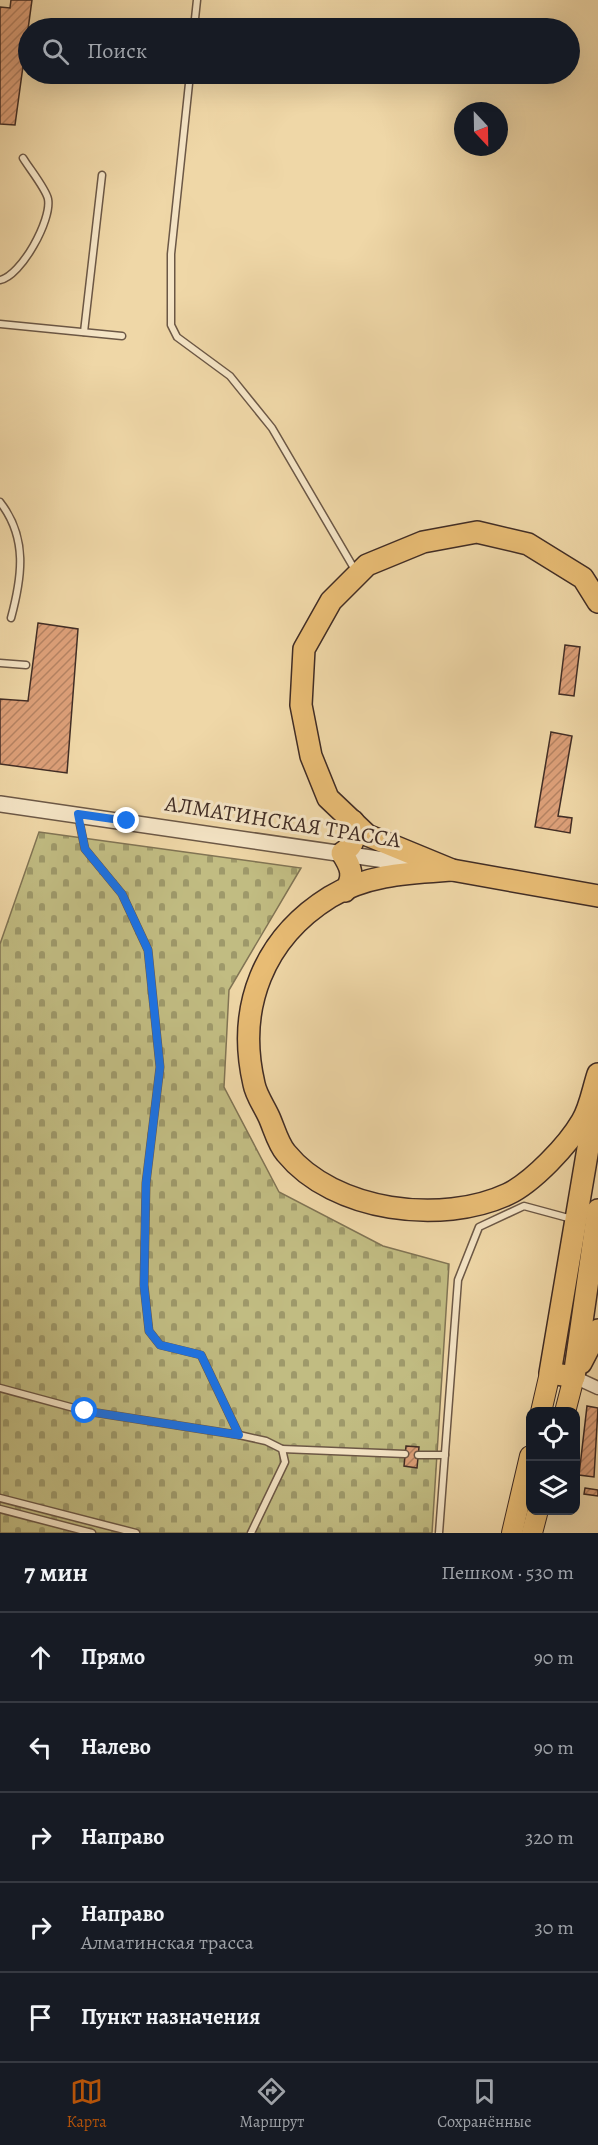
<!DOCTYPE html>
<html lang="ru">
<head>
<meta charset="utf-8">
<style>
  :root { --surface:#171b24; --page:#242831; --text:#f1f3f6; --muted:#9ea1a6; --line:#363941; --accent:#b45309 }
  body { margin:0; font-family:Alegreya,serif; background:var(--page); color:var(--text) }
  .controls { position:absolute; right:18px; bottom:18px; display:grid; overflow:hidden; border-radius:12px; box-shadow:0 6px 24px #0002 }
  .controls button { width:54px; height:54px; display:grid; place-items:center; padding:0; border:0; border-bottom:2px solid var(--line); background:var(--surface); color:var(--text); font:30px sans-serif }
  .compass { position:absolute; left:454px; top:102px; width:54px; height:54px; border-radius:50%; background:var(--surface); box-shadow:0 6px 24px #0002; rotate:158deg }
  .stop { position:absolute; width:18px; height:18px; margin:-14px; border:4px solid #1a73e8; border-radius:50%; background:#fff }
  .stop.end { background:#1a73e8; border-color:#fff; box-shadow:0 2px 6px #0008 }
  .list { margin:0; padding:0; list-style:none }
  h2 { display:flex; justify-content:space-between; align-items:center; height:78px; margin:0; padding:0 24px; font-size:26px }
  h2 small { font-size:20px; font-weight:400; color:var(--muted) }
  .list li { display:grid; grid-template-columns:39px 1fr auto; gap:18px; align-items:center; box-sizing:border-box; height:90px; padding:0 24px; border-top:2px solid var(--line) }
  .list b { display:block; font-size:22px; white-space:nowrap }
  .list p { margin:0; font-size:20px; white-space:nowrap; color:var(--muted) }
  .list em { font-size:20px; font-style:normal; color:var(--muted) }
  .icon { flex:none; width:33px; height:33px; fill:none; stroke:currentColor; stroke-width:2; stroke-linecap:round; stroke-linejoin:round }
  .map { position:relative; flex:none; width:598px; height:1533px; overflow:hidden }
  .search { position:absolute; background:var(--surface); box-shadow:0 6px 24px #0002; left:18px; right:18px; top:18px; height:66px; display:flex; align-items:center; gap:15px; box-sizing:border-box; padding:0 21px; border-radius:33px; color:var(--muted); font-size:22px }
  .sheet { height:528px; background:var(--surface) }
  nav { display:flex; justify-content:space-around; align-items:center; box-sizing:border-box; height:84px; border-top:2px solid var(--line); background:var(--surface); font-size:16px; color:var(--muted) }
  nav a { display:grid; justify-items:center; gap:3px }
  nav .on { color:var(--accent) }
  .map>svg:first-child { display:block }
</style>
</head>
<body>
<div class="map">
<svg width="598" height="1533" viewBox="0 0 598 1533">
  <defs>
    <pattern id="cemetery-stones" width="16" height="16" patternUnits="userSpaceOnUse" patternTransform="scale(1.5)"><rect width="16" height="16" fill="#c1bc82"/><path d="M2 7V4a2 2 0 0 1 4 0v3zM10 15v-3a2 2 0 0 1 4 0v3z" fill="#9e996a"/></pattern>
    <pattern id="building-hatch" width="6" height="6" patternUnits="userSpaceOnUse" patternTransform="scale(1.5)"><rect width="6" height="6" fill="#dc9f78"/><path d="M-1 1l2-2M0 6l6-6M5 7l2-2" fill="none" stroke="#b48262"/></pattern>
  </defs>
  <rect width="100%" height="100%" fill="#efd7a7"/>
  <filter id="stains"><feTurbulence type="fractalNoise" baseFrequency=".00333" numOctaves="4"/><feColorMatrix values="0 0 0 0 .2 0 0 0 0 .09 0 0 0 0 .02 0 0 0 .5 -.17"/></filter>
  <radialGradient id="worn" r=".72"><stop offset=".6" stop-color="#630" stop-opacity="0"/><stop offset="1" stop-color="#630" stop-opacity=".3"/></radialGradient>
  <path fill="url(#cemetery-stones)" stroke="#817454" stroke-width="1.5" d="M39,832l262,36 -72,122 -5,97 55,105 104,54 66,18 -17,269h-432v-589z"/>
  <g fill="url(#building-hatch)" stroke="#412d25" stroke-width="1.5">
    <path d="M11,0h21l-17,125 -15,-1v-117l10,1z"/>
    <path d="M38,623l40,6 -11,144 -67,-9v-65l28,2z"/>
    <path d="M565,645l15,2 -6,49 -15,-2z"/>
    <path d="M551,732l21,4 -14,80 14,2 -2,15 -35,-6z"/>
    <path d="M587,1406l11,2 -4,69 -15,-2z"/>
    <path d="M406,1446l13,1 -2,21 -13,-2z"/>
    <path d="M585,1488l13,2v6l-14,-2z"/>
  </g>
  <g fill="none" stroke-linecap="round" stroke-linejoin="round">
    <defs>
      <g id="service">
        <path d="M194,28l3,-28"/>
        <path d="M190,74l-19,180v71l6,12 53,39 42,52 83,142"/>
        <path d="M0,280c21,-4 52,-60 48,-81 -2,-10 -19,-31 -25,-41"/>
        <path d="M0,324l122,12"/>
        <path d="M84,332l18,-157"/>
        <path d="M0,502c28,36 22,75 11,116"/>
        <path d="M0,663l26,2"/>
        <path d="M78,815l7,34 37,45 26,56 12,117 -14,116 -2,102 5,46 11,14 41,10 38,80"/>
        <path d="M0,1388l85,23 154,24 27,6 16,8 3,13 -34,71"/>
        <path d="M282,1449l123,5"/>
        <path d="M418,1455h27"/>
        <path d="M0,1498l136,35"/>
        <path d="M0,1509l92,24"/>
        <path d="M439,1533l19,-253 21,-53 45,-21 48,13"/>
      </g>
      <path id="minor" d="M574,1377l24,11"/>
      <path id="tertiary" d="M0,804l426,62"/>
      <g id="primary">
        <path d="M541,1412l9,-39"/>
        <path d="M565,1412l9,-35"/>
        <path d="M512,1533l18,-77"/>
        <path d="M532,1533l6,-23"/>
      </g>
      <g id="trunk">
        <path d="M598,602l-15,-24 -55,-34 -51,-12 -54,10 -56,23 -36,36 -27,48 -3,56 10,51 17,42 39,37 85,35 146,26"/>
        <path d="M452,870c-42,3 -84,4 -122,27 -66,41 -94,110 -76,187 2,11 10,22 15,33 5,11 9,27 17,36 48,59 156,72 222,41 25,-12 60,-49 74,-73 8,-13 11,-32 16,-47"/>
        <path d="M345,891c10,-15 6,-24 -3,-38 14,-9 13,-16 11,-32"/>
        <path d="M581,1363l17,-33"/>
        <path d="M574,1377l-24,-4 45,-266"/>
        <path d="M574,1377l24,-167"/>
      </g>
    </defs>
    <use href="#service" stroke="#6c5846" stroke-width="9"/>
    <use href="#minor" stroke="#6c5846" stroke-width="15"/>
    <use href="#tertiary" stroke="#6c5846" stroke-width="18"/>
    <use href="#primary" stroke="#412d25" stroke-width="22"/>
    <use href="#trunk" stroke="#412d25" stroke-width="24"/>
    <use href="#service" stroke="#f5e5c6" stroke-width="6"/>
    <use href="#minor" stroke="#f5e5c6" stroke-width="12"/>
    <use href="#tertiary" stroke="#f5e5c6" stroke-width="15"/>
    <use href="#primary" stroke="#e8bc74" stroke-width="20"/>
    <use href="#trunk" stroke="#e8bc74" stroke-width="21"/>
  </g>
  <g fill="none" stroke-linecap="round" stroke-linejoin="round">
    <path stroke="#1a73e8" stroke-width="8" d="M85,1411l154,24 -38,-80 -41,-10 -11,-14 -5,-45 2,-103 14,-116 -12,-117 -26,-56 -37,-45 -7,-35 49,7"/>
  </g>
  <g text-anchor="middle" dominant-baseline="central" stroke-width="6" stroke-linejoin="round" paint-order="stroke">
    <g font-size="22" fill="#412d25" stroke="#f5e5c6">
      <text transform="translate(283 822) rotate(9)">АЛМАТИНСКАЯ ТРАССА</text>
    </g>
  </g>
  <rect width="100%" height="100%" filter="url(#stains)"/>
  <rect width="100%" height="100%" fill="url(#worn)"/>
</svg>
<div class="controls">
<button><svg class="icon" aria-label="locate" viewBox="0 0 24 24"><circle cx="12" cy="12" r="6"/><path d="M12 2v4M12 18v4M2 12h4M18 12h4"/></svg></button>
<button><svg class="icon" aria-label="layers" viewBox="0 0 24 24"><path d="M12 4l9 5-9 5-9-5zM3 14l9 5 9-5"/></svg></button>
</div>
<svg class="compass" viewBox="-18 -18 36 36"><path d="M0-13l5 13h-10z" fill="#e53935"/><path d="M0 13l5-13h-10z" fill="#9ea1a6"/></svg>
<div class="stop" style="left:85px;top:1411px"></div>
<div class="stop end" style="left:127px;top:821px"></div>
<div class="search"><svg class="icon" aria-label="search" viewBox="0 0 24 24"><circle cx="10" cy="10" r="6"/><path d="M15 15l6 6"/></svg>Поиск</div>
</div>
<section class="sheet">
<h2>7 мин<small>Пешком · 530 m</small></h2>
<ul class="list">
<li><svg class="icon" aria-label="ahead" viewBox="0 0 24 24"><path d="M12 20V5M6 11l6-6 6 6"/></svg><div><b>Прямо</b></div><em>90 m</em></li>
<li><svg class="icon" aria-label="left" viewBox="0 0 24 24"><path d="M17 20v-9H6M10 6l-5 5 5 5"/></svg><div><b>Налево</b></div><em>90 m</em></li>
<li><svg class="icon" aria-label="right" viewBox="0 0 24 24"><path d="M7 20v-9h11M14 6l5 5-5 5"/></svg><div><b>Направо</b></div><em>320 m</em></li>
<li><svg class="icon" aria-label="right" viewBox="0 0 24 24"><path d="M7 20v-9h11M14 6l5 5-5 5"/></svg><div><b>Направо</b><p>Алматинская трасса</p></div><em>30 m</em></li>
<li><svg class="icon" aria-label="arrive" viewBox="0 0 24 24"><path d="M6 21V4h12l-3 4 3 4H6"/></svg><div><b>Пункт назначения</b></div></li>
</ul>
</section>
<nav>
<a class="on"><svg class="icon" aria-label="map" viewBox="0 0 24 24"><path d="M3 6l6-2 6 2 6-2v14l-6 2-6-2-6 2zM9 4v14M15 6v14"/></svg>Карта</a>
<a><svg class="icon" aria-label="directions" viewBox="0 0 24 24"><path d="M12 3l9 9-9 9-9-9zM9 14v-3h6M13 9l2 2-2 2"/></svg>Маршрут</a>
<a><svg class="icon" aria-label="saved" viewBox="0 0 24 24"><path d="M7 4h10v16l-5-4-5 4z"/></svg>Сохранённые</a>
</nav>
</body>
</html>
